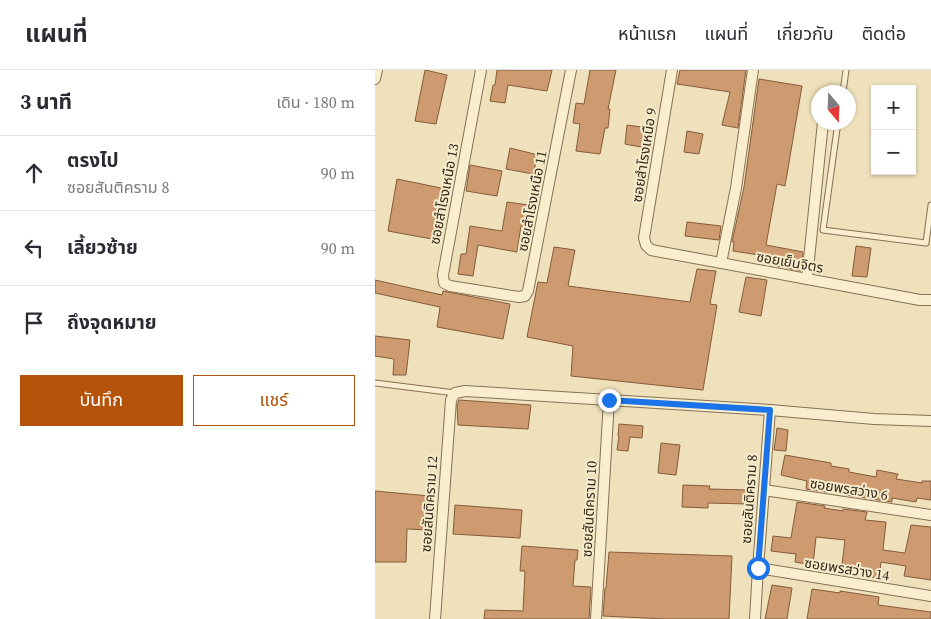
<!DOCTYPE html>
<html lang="th">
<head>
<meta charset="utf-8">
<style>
  :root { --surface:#fff; --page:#f7f7f7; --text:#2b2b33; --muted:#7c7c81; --line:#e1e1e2; --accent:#b45309 }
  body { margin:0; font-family:"Source Serif 4","Noto Sans Thai",serif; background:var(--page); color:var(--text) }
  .controls { position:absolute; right:15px; top:15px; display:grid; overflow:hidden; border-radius:0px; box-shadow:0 1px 4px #0004 }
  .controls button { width:45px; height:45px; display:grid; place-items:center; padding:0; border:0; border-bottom:1px solid var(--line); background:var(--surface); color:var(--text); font:25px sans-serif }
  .compass { position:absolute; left:436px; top:15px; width:45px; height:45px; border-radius:50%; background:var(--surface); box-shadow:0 1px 4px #0004; rotate:161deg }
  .stop { position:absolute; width:15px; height:15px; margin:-11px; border:4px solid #1a73e8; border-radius:50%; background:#fff }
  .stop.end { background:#1a73e8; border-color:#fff; box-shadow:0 1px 5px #0008 }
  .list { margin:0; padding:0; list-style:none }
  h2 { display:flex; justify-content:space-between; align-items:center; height:65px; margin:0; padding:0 20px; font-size:21px }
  h2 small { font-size:16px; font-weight:400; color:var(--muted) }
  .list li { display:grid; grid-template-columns:32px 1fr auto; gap:15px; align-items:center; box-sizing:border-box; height:75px; padding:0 20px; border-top:1px solid var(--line) }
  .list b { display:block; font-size:19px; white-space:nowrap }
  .list p { margin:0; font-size:16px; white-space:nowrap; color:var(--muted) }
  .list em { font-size:16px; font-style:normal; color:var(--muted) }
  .actions { display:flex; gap:10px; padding:15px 20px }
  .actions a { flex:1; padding:11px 0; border:1px solid var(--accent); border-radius:0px; text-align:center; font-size:18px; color:var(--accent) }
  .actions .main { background:var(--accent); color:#fff }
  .icon { flex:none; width:28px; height:28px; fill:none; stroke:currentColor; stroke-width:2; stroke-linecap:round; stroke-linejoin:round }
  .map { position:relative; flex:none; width:556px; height:549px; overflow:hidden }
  header { display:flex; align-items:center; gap:30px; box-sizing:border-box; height:70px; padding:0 25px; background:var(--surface); border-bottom:1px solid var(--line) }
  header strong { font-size:24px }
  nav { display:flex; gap:28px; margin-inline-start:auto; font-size:18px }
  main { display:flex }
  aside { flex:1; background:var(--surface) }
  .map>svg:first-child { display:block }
</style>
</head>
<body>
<header>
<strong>แผนที่</strong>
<nav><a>หน้าแรก</a><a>แผนที่</a><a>เกี่ยวกับ</a><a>ติดต่อ</a></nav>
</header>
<main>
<aside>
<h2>3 นาที<small>เดิน · 180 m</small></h2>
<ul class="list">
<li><svg class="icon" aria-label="ahead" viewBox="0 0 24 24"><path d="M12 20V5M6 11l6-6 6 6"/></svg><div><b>ตรงไป</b><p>ซอยสันติคราม 8</p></div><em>90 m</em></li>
<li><svg class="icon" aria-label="left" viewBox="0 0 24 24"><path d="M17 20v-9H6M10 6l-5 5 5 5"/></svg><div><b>เลี้ยวซ้าย</b></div><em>90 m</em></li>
<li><svg class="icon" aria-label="arrive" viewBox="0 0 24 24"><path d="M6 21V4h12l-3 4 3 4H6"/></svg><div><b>ถึงจุดหมาย</b></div></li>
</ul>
<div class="actions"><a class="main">บันทึก</a><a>แชร์</a></div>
</aside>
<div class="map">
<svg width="556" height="549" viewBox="0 0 556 549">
  <rect width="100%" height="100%" fill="#eee1bb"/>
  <g fill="#ce9b70" stroke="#855b3a">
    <path d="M50,0l22,5 -11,49 -21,-3z"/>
    <path d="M122,0h55l-5,21 -39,-6 -3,18 -15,-2 3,-16h2z"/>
    <path d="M215,0h26l-8,39h2l-2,19h-3l-5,26 -24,-3 4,-27 -7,-1 3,-20 8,1z"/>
    <path d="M305,0h66l-8,58 -16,-3 8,-33 -53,-8z"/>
    <path d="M384,9l43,7 -17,100 -8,-2 -11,61 37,7 -2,19 -24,-5 2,-8 -46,-7 1,-9h-2l12,-55z"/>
    <path d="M252,55l22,3 -3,20 -21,-4z"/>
    <path d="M312,61l16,3 -4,20 -15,-2z"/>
    <path d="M135,78l28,7 -5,19 -27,-5z"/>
    <path d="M95,95l32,6 -5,25 -31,-5z"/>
    <path d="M22,109l49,10 -5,24 -3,-1 -6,27 -44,-8z"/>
    <path d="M132,132l22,3 -4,21h-4l-4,26 -39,-7 -5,31 -15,-2 3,-20h5l4,-28 32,5z"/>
    <path d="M312,152l34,4 -2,14 -34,-4z"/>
    <path d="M481,176l15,2 -4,29 -15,-1z"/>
    <path d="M179,177l21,3 -7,36 122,16 7,-33 19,2 -6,33 7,1 -14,85 -132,-14 2,-30 -46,-9 11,-55 9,1z"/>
    <path d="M371,207l21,3 -6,36 -22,-4z"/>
    <path d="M0,210l67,15 1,-4 67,13 -7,35 -66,-12 3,-20 -65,-14z"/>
    <path d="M0,266l35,4 -4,35h-13l1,-16 -19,-3z"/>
    <path d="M84,330l72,5 -3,24 -70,-4 -1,-19z"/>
    <path d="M244,354l24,2 -1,12 -12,-1 -2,14 -11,-1 2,-14h-1z"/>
    <path d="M402,358l11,2 -2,21 -12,-1z"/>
    <path d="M286,373l19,2 -4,30 -18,-2z"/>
    <path d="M410,385l46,8v3l18,3v3l27,5 1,-7 21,4 -2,5 26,4v-2h9v19l-14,-2 -1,4 -24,-4v4l-46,-7 1,-5 -19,-4 -1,6 -21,-3 1,-8 -26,-6z"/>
    <path d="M308,415l27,1 -1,3 40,1 -1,14 -40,-1v5l-26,-1z"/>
    <path d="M0,421l55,5v34l-23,-1 -1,33h-31z"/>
    <path d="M422,432l28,4 -1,2 19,3v-2l24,3 -2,8 21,2 -3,28 22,3 6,-28 20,2v53l-27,-4 2,-10 -25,-4 -2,16 -16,-2 1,-8 -22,-4 3,-24 -29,-3 -3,28 -18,-3 1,-8 -25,-3 2,-15 18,2z"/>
    <path d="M80,435l67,5 -2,28 -67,-4z"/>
    <path d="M147,476l56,4 -1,10h-2l-2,26 18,1 -2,32h-105l1,-9 38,1 2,-40h-5z"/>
    <path d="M234,482l123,4 -3,63h-64l-62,-3 2,-28h1z"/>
    <path d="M397,515l20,3 -5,31h-22z"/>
    <path d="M437,519l28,4v-2l39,6 -1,8 53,7v7h-124z"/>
  </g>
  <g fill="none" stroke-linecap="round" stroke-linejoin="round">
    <defs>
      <g id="service">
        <path d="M468,22l3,-22"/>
        <path d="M463,52l-15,108 103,13 5,-38"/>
        <path d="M0,313l80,10"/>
      </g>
      <g id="minor">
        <path d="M106,0l-38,205 1,8 6,3 69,11 6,-1 3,-5 43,-221"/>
        <path d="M297,0l-28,168 2,7 5,5 269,50h11"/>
        <path d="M0,9l2,-9"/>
        <path d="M346,193l15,-75 17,-118"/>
        <path d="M432,209l16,-157"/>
        <path d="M389,420l167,25"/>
        <path d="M383,498l173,28"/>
        <path d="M60,549l16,-219 4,-7 10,-2 305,19 104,9 57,2"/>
        <path d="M221,549l13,-219"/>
        <path d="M380,549l3,-51 12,-158"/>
      </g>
    </defs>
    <use href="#service" stroke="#867155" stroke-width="7"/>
    <use href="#minor" stroke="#867155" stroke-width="12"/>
    <use href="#service" stroke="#f9eece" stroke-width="5"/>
    <use href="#minor" stroke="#f9eece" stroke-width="10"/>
  </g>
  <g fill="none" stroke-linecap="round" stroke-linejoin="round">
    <path stroke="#1a73e8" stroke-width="6" d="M234,330l161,10 -12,158"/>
  </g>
  <g text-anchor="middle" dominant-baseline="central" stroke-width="4" stroke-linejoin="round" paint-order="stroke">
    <g font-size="14" fill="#34281a" stroke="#f6ebcb">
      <text transform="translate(269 85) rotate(-81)">ซอยสำโรงเหนือ 9</text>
      <text transform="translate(69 124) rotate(-79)">ซอยสำโรงเหนือ 13</text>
      <text transform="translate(157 131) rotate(-79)">ซอยสำโรงเหนือ 11</text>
      <text transform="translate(415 192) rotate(10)">ซอยเย็นจิตร</text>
      <text transform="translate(474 419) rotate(9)">ซอยพรสว่าง 6</text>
      <text transform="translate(374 429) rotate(-86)">ซอยสันติคราม 8</text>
      <text transform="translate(54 434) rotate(-86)">ซอยสันติคราม 12</text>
      <text transform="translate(214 439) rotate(-87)">ซอยสันติคราม 10</text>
      <text transform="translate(472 499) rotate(9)">ซอยพรสว่าง 14</text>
    </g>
  </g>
</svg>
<div class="controls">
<button>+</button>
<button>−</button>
</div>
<svg class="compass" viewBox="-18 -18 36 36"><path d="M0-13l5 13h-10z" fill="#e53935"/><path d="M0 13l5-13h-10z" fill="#7c7c81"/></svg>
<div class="stop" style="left:383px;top:498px"></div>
<div class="stop end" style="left:234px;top:330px"></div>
</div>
</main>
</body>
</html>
